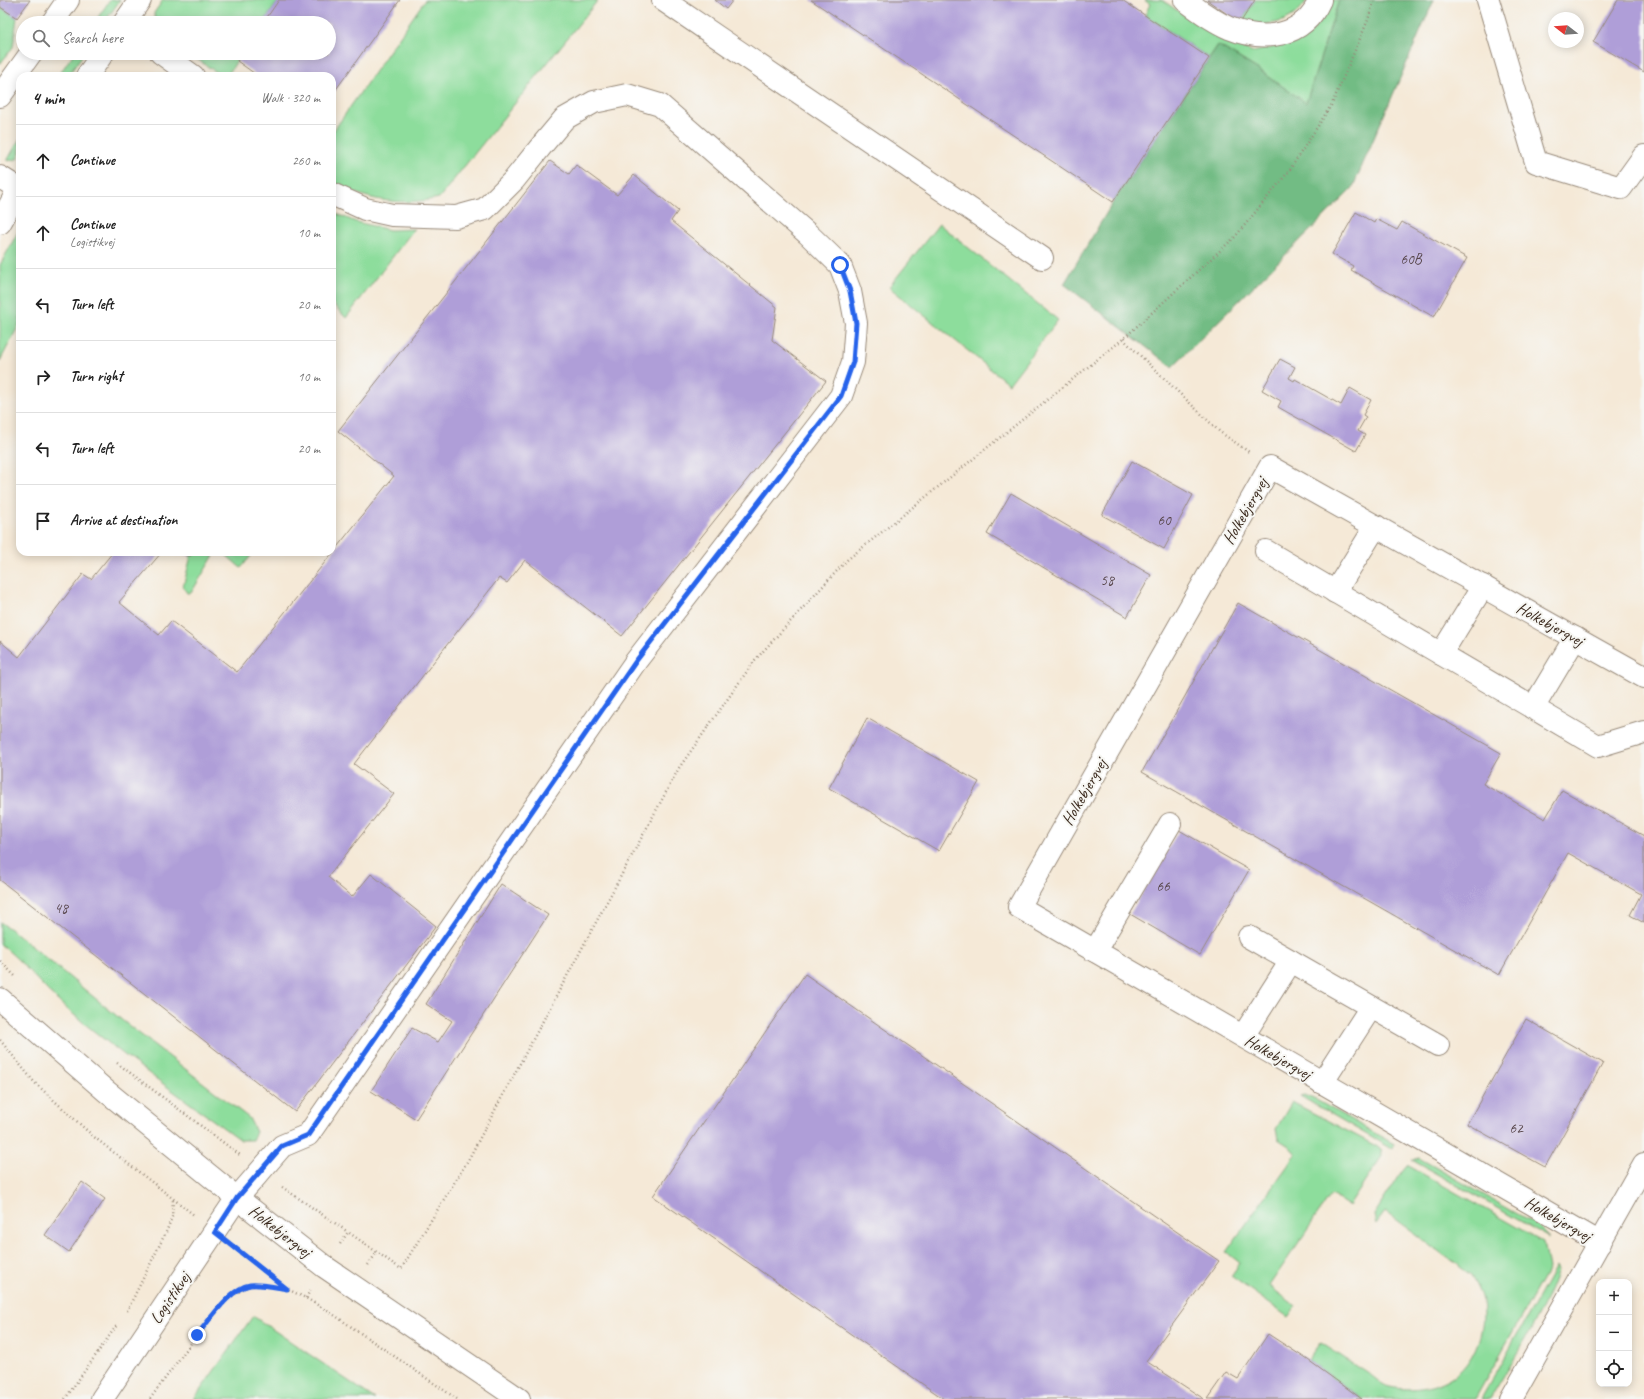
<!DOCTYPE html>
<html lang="en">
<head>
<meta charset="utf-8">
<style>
  :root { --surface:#fff; --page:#f2f2f2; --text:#222; --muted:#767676; --line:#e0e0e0 }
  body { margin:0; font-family:Caveat,sans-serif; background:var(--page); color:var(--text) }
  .controls { position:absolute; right:12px; bottom:12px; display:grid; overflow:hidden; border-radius:8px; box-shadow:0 2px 10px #0003 }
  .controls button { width:36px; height:36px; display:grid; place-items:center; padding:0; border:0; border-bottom:1px solid var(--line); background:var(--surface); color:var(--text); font:20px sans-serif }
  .compass { position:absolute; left:1548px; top:12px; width:36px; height:36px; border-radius:50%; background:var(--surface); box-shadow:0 2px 10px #0003; rotate:287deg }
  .stop { position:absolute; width:12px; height:12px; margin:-9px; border:3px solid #2563eb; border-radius:50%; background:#fff }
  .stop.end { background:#2563eb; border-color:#fff; box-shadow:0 1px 4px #0008 }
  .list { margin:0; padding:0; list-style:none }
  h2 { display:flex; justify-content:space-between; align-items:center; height:52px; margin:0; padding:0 16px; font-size:17px }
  h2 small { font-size:13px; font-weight:400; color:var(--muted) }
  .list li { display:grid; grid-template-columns:26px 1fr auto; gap:12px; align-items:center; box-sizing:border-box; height:72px; padding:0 16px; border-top:1px solid var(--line) }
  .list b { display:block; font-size:15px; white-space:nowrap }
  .list p { margin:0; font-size:13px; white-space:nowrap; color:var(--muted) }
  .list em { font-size:13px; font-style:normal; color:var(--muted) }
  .icon { flex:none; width:22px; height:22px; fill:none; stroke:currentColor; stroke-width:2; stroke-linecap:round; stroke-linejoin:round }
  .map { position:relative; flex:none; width:1644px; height:1399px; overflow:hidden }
  .search { position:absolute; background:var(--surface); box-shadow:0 2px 10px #0003; left:16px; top:16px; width:320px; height:44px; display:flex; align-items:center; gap:10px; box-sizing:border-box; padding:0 14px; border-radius:22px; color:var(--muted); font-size:15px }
  .panel { position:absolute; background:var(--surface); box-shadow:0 2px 10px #0003; left:16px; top:72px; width:320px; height:484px; border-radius:12px }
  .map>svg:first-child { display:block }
</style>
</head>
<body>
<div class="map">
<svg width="1644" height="1399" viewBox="0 0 1644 1399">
  <rect width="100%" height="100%" fill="#f6f6f2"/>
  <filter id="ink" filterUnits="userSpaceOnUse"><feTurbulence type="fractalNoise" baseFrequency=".025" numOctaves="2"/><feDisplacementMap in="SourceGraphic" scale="8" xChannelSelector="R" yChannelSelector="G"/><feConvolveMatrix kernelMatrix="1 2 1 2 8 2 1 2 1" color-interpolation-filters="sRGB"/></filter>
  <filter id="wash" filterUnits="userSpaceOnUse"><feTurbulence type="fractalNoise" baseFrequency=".012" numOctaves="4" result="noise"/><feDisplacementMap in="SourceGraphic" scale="16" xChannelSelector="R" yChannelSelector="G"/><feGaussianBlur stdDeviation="0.9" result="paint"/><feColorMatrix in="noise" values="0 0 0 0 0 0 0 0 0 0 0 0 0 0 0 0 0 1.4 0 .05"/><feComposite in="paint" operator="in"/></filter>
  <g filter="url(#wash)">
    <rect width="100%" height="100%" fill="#f5e9d7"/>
    <g fill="#8ddd9c" stroke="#64845d">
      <path d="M110,0h10l-16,23h-10z"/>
      <path d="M163,0h116l-16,23h-107l-2,-10z"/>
      <path d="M425,0h173l-159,198c-36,8 -77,4 -107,-18v-47z"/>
      <path d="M1144,0h18l44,30 47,22 22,-5 34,-12 12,-15 8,-20h10l-33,103 -44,-31 -44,-27 -9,13 -64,-43 5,-11z"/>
      <path d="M1255,0h52c-16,26 -40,26 -67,23z"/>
      <path d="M0,7l17,11 -4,29 -13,17z"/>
      <path d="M74,53h10l-16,23h-10z"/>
      <path d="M188,53h54l-15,23h-5z"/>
      <path d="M20,138v15l-3,6 -10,2z"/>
      <path d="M332,212l24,10 34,8 24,-1 -68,89 -14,-15z"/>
      <path d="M939,224l119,96 -49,64 -120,-97z"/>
      <path d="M20,228v95l-20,38v-96z"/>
      <path d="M192,552h24l-25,41h-4l-4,-6z"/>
      <path d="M230,552h24l-13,16 -15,-13z"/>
      <path d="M0,922l13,9 110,90 126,97 7,14 -4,8h-12c-58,-43 -118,-84 -173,-131 -24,-20 -42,-46 -67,-65z"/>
      <path d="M1304,1095l14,6 76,43 -1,4 -5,-1 -88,-51z"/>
      <path d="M1292,1102l84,44 5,4 1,6 -33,50 -18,-11 -62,91 27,20 -8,11 -57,-41 9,-13 -14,-11 70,-98 -7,-8 -11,-7 -2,-10z"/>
      <path d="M1419,1158l118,67 13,13 -138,-78z"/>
      <path d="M1407,1165l136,77 5,27 -73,130h-113l-54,-39 13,-17c17,11 34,22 51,33 5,4 12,10 18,11 23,5 53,0 70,-16 17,-16 26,-45 22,-68 -1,-10 -6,-19 -11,-28l-86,-63 -9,12 -2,-9 28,-44z"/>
      <path d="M1555,1267l2,4c-16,45 -43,87 -67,128h-9z"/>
      <path d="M253,1316l122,83h-181z"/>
    </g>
    <path fill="#72bc84" stroke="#567351" d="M1339,0h95l-82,189 -180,178 -108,-83 49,-82 105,-157 44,27 44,31z"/>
    <g id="blocks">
      <g fill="#af9ed8">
        <path d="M0,0h30l-13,18 -17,-11z"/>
        <path d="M279,0h121l-68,95v-19h-74l-21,-15 5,-8h87v-30h-66z"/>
        <path d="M715,0h18l-7,9z"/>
        <path d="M811,0h311l87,58 -96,144z"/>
        <path d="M1207,0h48l-15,23z"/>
        <path d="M1618,0h26v72l-51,-30z"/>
        <path d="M550,161l19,13 7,-9 41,30 17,-20 44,36 -7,10 106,86 -5,33 54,41 -204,255 -97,-76 -18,23 -8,-5 -145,186 40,30 -66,83 24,20 19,-23 65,52 -141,186 -295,-232v-239l19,16 64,-83 8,5 22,-27h49l-43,50 40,33 12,-14 66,51 157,-196 -56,-45z"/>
        <path d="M1356,212l18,11 2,-4 21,11 5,-8 65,36 -33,59 -83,-47 2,-4 -21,-12z"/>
        <path d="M1280,359l15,8 -6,11 5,3 1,-2 46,26 9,-17 21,12 -8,15 3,2 -8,14 7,4 -9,16 -78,-44 3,-6 -19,-11z"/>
        <path d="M1132,461l61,34 -29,54 -62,-34z"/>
        <path d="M1011,493l140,82 -24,42 -140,-83z"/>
        <path d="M172,552h19v4z"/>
        <path d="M1238,603l263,150 -18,31 62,35 17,-29 82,46v87l-14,-8 11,-21 -73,-41 -69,122 -357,-203z"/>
        <path d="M867,718l112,64 -40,69 -110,-63z"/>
        <path d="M1179,830l70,40 -49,85 -70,-41z"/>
        <path d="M501,884l47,31 -132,204 -45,-28 41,-63 26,14 14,-21 -26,-17z"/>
        <path d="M805,974l414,287 -73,100 58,38h-260l-291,-203z"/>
        <path d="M1526,1019l77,44 -58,104 -78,-43z"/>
        <path d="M82,1182l23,17 -36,53 -24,-17z"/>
        <path d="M1268,1334l40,26 54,39h-155l19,-27 12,7z"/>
      </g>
    </g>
  </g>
  <g filter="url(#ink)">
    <use href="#blocks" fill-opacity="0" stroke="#988a7a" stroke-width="1"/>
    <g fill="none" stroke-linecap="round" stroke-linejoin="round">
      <defs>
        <g id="minor">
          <path d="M663,0l379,258"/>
          <path d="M1185,0c13,10 28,21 44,28 35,14 74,10 91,-28"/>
          <path d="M1488,0l48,162 85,26 23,-32"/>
          <path d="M52,23l16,-23"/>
          <path d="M124,23l16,-23"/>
          <path d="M161,53l32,23"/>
          <path d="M87,76l16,-23"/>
          <path d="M0,96l31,-43"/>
          <path d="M0,177l19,12"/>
          <path d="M0,223l20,-36"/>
          <path d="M1266,551l332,195 46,-14"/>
          <path d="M1335,592l41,-66"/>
          <path d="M1441,654l42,-68"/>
          <path d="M1533,708l42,-70"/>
          <path d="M1249,937l189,108"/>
          <path d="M1095,951l75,-127"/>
          <path d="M0,999l106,92 131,107 88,69 194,132"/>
          <path d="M1243,1036l48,-75"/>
          <path d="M1322,1083l49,-76"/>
          <path d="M1600,1243l-581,-336 251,-440 374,210"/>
          <path d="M102,1399l135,-201 45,-52 26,-11 328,-474 205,-265 12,-34 3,-39 -6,-32 -10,-26 -32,-31 -148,-129 -33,-10 -33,7 -30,17 -21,25 -29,36 -29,29 -29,8 -64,-2 -27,-6 -33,-15"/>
          <path d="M1511,1399l133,-235"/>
        </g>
      </defs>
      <use href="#minor" stroke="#988a7a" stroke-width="24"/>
      <g stroke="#988a7a" stroke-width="2.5" stroke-dasharray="1 3" stroke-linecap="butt">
        <path d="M1123,339l97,93 29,20"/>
        <path d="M0,961l15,15"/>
        <path d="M0,1040l35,43 59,54 100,78"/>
        <path d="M117,1063l123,92"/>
        <path d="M282,1187l66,45"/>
        <path d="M340,1244l8,-12 53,37 66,-107 212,-394 76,-108 92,-100 276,-221 112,-102 54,-66 43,-67 36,-84 6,-20"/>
        <path d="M235,1248l52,41 19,9 28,17 123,84"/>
        <path d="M368,1265l9,-13"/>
        <path d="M306,1298l5,-9"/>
        <path d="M127,1311l40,-81 5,-13 1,-18"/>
        <path d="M65,1399l52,-74"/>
        <path d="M150,1399l47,-64 31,-37 20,-12 12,-1 26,4"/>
      </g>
      <use href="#minor" stroke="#fff" stroke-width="22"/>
    </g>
  </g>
  <g fill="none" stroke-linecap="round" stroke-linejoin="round" filter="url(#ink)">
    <path stroke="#2563eb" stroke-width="5" d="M197,1335c12,-14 33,-47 53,-50 12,-1 25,2 37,4l-72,-57 22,-34 45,-52 26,-11 328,-474 205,-265 12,-34 3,-39 -6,-32 -10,-26"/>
  </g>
  <g text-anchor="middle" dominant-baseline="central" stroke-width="4" stroke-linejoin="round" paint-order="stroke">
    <g font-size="15" fill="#58474c">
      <text x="1411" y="259">60B</text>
      <text x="1164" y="520">60</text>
      <text x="1107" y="580">58</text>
      <text x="1163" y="886">66</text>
      <text x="61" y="908">48</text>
      <text x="1516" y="1128">62</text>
    </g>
    <g font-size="17" fill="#3b2a1e" stroke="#f6f6f2">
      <text transform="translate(1245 511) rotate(-60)">Holkebjergvej</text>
      <text transform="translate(1550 624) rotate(29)">Holkebjergvej</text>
      <text transform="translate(1084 792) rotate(-60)">Holkebjergvej</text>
      <text transform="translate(1278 1057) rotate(30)">Holkebjergvej</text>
      <text transform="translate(1558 1219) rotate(30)">Holkebjergvej</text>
      <text transform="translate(280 1231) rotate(38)">Holkebjergvej</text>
      <text transform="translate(170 1298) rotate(-56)">Logistikvej</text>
    </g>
  </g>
</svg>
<div class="controls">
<button>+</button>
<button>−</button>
<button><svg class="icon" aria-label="locate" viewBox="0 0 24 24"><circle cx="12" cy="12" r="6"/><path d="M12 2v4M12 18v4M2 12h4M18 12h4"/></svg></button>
</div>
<svg class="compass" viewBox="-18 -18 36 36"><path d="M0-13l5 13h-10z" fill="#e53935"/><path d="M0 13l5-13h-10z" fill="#767676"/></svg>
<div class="stop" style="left:840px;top:265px"></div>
<div class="stop end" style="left:197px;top:1335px"></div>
<div class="search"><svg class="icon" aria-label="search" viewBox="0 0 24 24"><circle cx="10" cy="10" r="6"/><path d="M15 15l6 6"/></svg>Search here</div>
<section class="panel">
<h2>4 min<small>Walk · 320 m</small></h2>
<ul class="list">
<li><svg class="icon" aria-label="ahead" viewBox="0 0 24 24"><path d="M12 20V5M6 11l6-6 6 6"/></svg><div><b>Continue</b></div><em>260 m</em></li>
<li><svg class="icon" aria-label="ahead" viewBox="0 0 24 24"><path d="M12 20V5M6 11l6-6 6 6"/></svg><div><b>Continue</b><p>Logistikvej</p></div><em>10 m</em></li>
<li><svg class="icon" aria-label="left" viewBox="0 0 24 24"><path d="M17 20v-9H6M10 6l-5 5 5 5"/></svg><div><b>Turn left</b></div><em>20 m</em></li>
<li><svg class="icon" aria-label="right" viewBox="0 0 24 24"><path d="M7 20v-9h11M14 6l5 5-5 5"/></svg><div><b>Turn right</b></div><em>10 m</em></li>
<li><svg class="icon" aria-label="left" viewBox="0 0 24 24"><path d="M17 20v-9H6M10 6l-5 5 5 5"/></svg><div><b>Turn left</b></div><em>20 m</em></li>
<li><svg class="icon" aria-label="arrive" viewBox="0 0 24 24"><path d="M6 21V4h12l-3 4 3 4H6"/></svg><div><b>Arrive at destination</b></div></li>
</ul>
</section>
</div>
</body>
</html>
